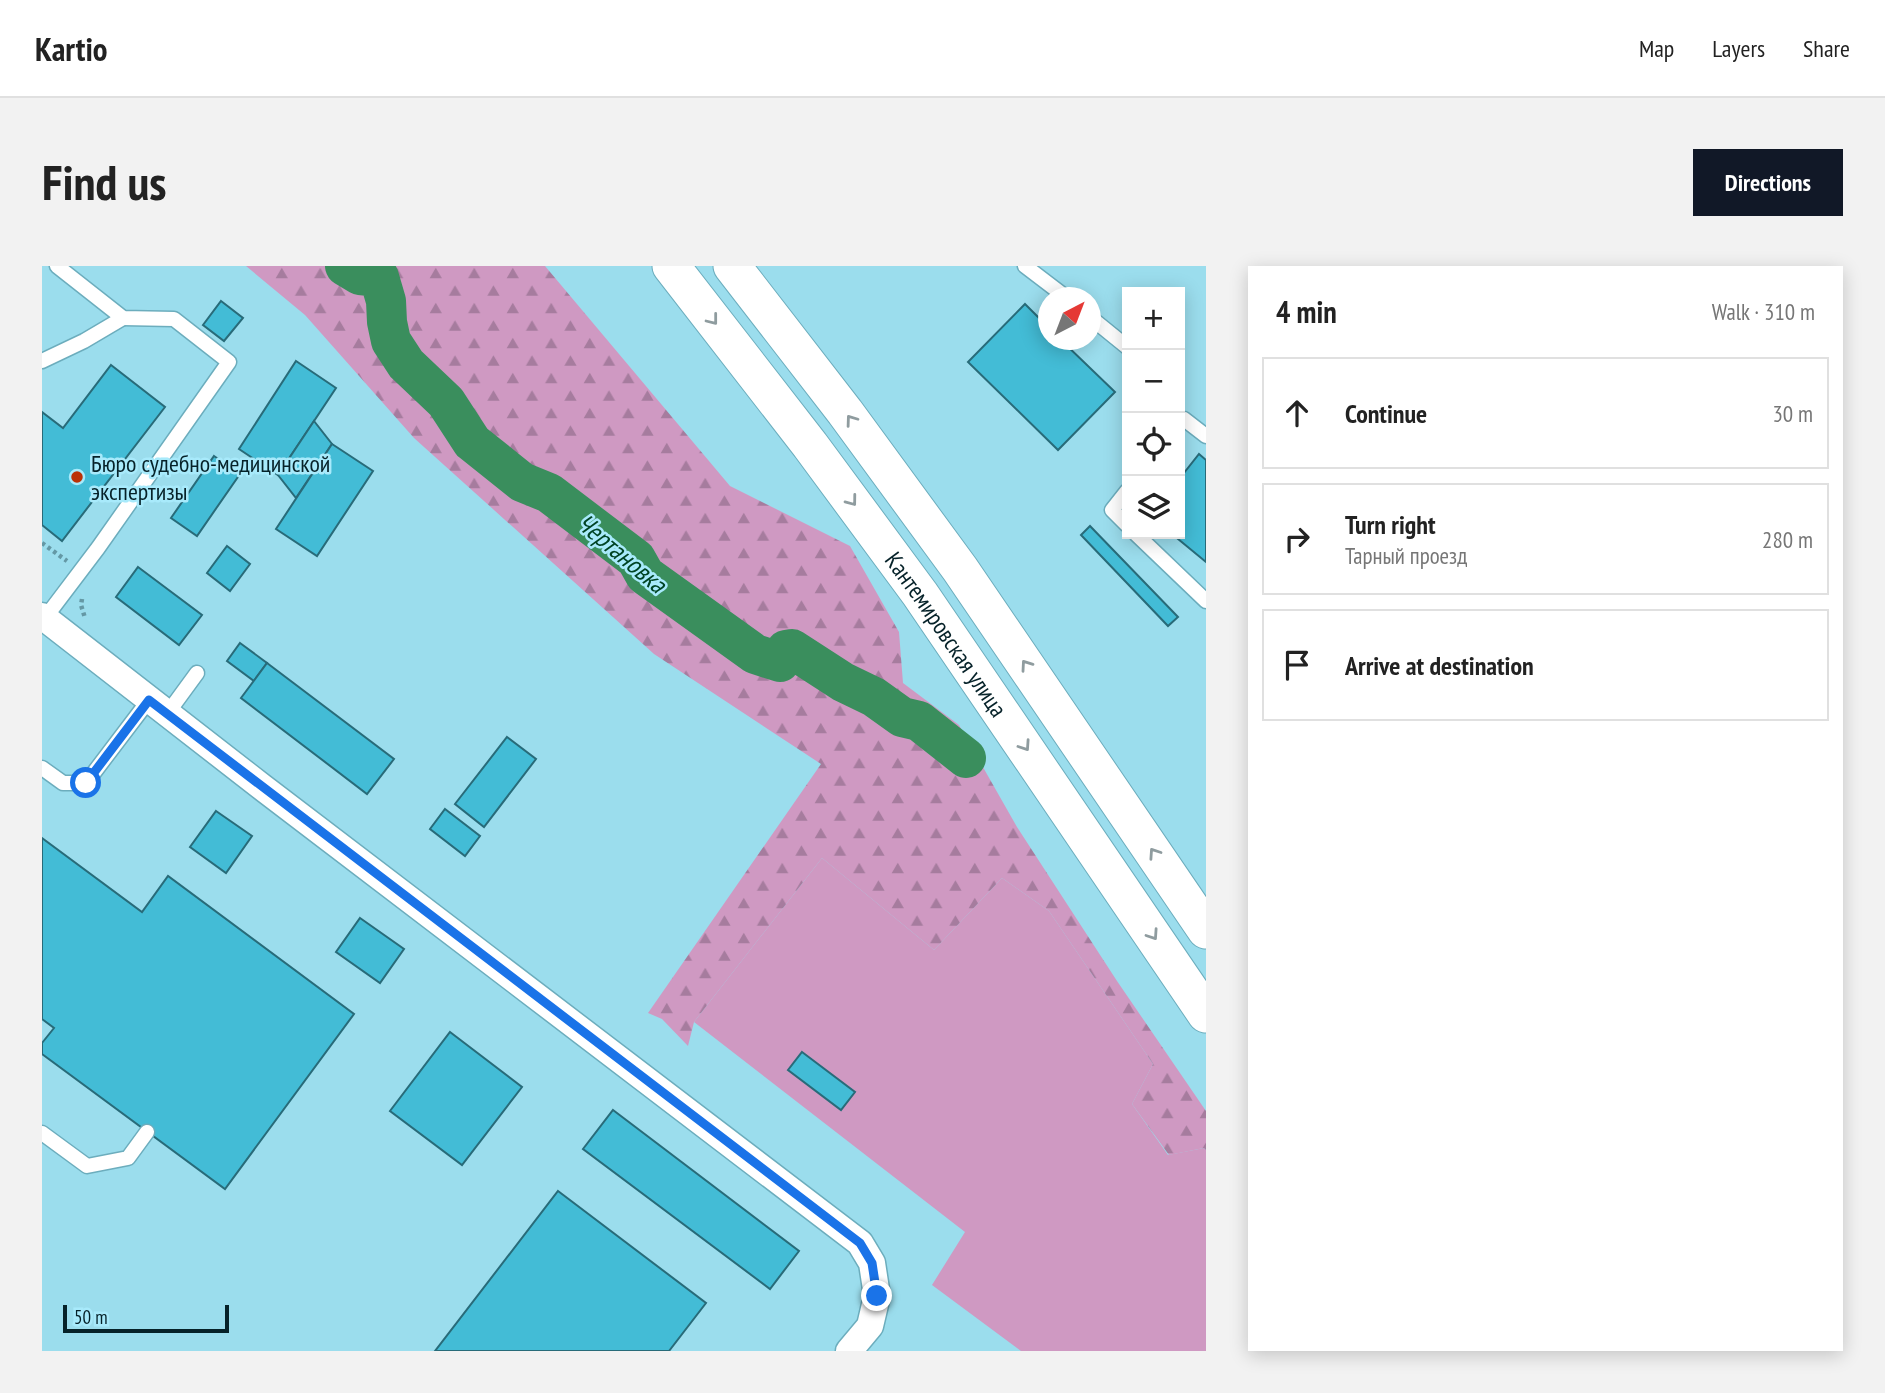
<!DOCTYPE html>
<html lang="en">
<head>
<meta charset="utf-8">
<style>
  :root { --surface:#fff; --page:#f2f2f2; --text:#222; --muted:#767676; --line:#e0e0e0; --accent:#111827 }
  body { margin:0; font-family:"PT Sans Narrow",sans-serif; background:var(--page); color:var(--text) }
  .controls { position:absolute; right:21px; top:21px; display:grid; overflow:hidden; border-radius:0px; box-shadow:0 4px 18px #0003 }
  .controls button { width:63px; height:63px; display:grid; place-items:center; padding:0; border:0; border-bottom:2px solid var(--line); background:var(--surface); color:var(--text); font:35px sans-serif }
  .compass { position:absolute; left:996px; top:21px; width:63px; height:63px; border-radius:50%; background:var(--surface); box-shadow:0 4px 18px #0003; rotate:42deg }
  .scale { position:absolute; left:21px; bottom:18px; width:166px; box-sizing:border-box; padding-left:7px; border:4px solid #062229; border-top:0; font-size:19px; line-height:24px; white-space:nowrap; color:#062229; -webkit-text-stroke:5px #a8eafb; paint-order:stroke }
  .stop { position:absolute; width:21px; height:21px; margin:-16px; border:5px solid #1a73e8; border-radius:50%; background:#fff }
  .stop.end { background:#1a73e8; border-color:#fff; box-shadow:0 2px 7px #0008 }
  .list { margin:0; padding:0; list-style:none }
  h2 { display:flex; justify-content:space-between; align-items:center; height:91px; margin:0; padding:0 28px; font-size:30px }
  h2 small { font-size:23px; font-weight:400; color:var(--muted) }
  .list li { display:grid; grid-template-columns:46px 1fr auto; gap:21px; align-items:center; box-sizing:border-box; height:112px; margin:0 14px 14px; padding:0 14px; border:2px solid var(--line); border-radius:0px }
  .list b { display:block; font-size:26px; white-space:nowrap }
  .list p { margin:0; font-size:23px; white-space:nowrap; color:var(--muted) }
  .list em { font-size:23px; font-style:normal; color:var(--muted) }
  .icon { flex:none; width:38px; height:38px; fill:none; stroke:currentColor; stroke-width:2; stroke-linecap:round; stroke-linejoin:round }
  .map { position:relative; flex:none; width:1164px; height:1085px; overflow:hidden; border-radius:0px }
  header { display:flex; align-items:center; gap:42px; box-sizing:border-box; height:98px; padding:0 35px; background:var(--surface); border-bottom:2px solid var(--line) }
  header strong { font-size:33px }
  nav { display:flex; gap:38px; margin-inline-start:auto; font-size:24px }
  .intro { display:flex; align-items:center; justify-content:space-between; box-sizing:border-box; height:168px; padding:0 42px }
  h1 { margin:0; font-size:49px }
  .button { padding:18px 32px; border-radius:0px; background:var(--accent); color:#fff; font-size:24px; font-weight:700 }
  main { display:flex; gap:42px; padding:0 42px }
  aside { flex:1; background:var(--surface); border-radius:0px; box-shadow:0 4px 18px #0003 }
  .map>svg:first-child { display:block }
</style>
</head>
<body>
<header>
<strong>Kartio</strong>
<nav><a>Map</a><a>Layers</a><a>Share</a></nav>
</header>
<div class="intro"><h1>Find us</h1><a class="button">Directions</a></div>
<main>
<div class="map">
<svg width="1164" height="1085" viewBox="0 0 1164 1085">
  <defs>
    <pattern id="forest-firs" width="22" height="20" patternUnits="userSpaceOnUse" patternTransform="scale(1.75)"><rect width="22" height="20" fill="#cf99c2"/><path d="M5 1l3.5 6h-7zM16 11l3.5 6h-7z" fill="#a67c9e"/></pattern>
  </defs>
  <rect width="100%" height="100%" fill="#9bdded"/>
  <path fill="#cf99c2" d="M780,592l112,92 68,-72 47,33 104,153 -21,40 36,51 36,-7 2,2v201h-185l-89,-66 33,-53 -271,-210z"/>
  <path fill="url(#forest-firs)" d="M204,0h299l185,220 120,60 49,86 4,51 56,42 58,102 100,154 89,130v39l-2,-2 -35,7 -37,-51 21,-40 -104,-153 -47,-33 -68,72 -112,-92 -128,164 -6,24 -26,-27 -14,-6 173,-249 -167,-110 -240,-216 -109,-123z"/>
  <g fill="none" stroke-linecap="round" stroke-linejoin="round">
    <path stroke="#3a8e5d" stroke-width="40" d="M303,0l15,9 19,2 7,24 1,21 4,19 15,23 40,38 26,40 50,40 27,11 87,66 9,16 110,79 25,8 6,-12 6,-1 51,33 31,15 28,20 17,4 47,37"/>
  </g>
  <g fill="#43bcd6" stroke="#286b79" stroke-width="2">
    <path d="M179,35l22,17 -19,23 -21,-16z"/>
    <path d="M983,38l23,23v13h13l54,52 -57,58 -90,-88z"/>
    <path d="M254,95l40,27 -58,87 -39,-26z"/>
    <path d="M69,99l54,42 -103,134 -20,-16v-113l21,16z"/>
    <path d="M272,155l18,23 -36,54 -18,-23z"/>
    <path d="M290,178l41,27 -56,85 -41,-27z"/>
    <path d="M1157,188l7,6v102l-34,-28h8v-56z"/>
    <path d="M172,190l26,18 -43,62 -26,-18z"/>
    <path d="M1048,260l88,91 -10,9 -87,-91z"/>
    <path d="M185,280l23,18 -20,27 -23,-18z"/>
    <path d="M96,301l64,48 -23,30 -63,-48z"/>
    <path d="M198,377l27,20 -13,18 -27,-20z"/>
    <path d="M225,397l127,96 -27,35 -126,-96z"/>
    <path d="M465,471l29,22 -52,68 -29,-23z"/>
    <path d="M403,543l35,27 -15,20 -35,-27z"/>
    <path d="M174,545l36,25 -26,37 -36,-26z"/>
    <path d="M0,572l100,74 26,-36 186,138 -129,175 -183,-135v-11l12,-15 -12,-9z"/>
    <path d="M318,652l44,31 -24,34 -44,-31z"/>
    <path d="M408,766l72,55 -60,78 -72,-54z"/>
    <path d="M760,786l53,40 -14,18 -53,-40z"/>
    <path d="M571,844l186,141 -29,38 -187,-140z"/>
    <path d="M516,925l148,112 -37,48h-234z"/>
  </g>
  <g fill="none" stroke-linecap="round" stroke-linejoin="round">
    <defs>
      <g id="service">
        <path d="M983,0l42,32"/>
        <path d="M1048,51l37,30"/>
        <path d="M0,95l42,-20 39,-23"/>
        <path d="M1142,153l22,17"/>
        <path d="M1085,225l-15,19 15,15"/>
        <path d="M1094,268l70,67"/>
        <path d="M3,352l53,-70 131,-186 -55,-43 -51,-1 -66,-52"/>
        <path d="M125,448l30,-41"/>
        <path d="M0,502l21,15h23l63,-83"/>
        <path d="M0,867l45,33 41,-8 19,-26"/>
      </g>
      <path id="minor" d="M0,350l220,171 598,456 12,20 5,33 -7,30 -21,25"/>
      <g id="secondary">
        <path id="s1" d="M629,0l139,179 110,149 286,420"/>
        <path d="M690,0l113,146 115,157 246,361"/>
      </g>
    </defs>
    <use href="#service" stroke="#6cadbd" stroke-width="17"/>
    <use href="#minor" stroke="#6cadbd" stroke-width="29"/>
    <use href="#secondary" stroke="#6cadbd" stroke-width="39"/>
    <g stroke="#6498a5" stroke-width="4.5" stroke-dasharray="3.5 3.5" stroke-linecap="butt">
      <path d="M0,277l25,18"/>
      <path d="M40,333l-1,6 4,13"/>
    </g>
    <use href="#service" stroke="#fff" stroke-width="14"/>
    <use href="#minor" stroke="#fff" stroke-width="26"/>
    <use href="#secondary" stroke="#fff" stroke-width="37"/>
  </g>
  <defs><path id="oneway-chevron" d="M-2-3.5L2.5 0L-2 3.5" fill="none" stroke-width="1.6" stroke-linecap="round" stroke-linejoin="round" transform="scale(1.75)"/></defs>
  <g stroke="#8f9c9f">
    <use href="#oneway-chevron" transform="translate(671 54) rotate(52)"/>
    <use href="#oneway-chevron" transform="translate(809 154) rotate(-126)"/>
    <use href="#oneway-chevron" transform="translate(810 235) rotate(53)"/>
    <use href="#oneway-chevron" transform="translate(984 399) rotate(-125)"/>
    <use href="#oneway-chevron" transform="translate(983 480) rotate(56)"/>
    <use href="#oneway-chevron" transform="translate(1112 587) rotate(-124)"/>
    <use href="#oneway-chevron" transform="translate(1111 669) rotate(56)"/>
  </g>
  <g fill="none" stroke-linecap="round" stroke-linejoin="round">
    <path stroke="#1a73e8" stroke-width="9" d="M44,517l63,-83 711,543 12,20 5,33"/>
  </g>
  <circle fill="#bb3106" stroke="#a8eafb" stroke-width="2.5" cx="35" cy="211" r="7"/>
  <g text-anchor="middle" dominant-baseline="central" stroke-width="5" stroke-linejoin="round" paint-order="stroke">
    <g font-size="24" fill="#062229" stroke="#a8eafb" text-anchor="start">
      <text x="49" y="197">Бюро судебно-медицинской<tspan x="49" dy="28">экспертизы</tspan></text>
    </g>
    <g font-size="24" fill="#062229" stroke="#a8eafb">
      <text stroke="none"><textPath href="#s1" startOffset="460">Кантемировская улица</textPath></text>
    </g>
    <g font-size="26" font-style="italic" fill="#004424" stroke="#a8eafb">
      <text transform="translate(580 287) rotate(40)">Чертановка</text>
    </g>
  </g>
</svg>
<div class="controls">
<button>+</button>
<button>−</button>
<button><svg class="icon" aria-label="locate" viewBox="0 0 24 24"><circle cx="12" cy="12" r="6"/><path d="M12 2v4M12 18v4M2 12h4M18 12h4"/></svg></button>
<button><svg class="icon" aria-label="layers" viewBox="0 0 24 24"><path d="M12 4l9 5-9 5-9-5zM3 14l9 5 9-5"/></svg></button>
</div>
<svg class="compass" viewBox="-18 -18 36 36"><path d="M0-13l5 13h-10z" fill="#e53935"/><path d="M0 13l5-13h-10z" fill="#767676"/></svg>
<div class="scale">50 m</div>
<div class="stop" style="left:44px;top:517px"></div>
<div class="stop end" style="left:835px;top:1030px"></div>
</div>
<aside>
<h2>4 min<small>Walk · 310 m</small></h2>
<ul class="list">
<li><svg class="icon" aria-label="ahead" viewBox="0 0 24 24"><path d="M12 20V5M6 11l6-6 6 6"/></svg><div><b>Continue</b></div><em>30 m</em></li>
<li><svg class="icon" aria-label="right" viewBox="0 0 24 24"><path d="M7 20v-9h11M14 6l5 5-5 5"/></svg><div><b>Turn right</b><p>Тарный проезд</p></div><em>280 m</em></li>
<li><svg class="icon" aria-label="arrive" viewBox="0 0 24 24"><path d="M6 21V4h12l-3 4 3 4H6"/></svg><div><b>Arrive at destination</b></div></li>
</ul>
</aside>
</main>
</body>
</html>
